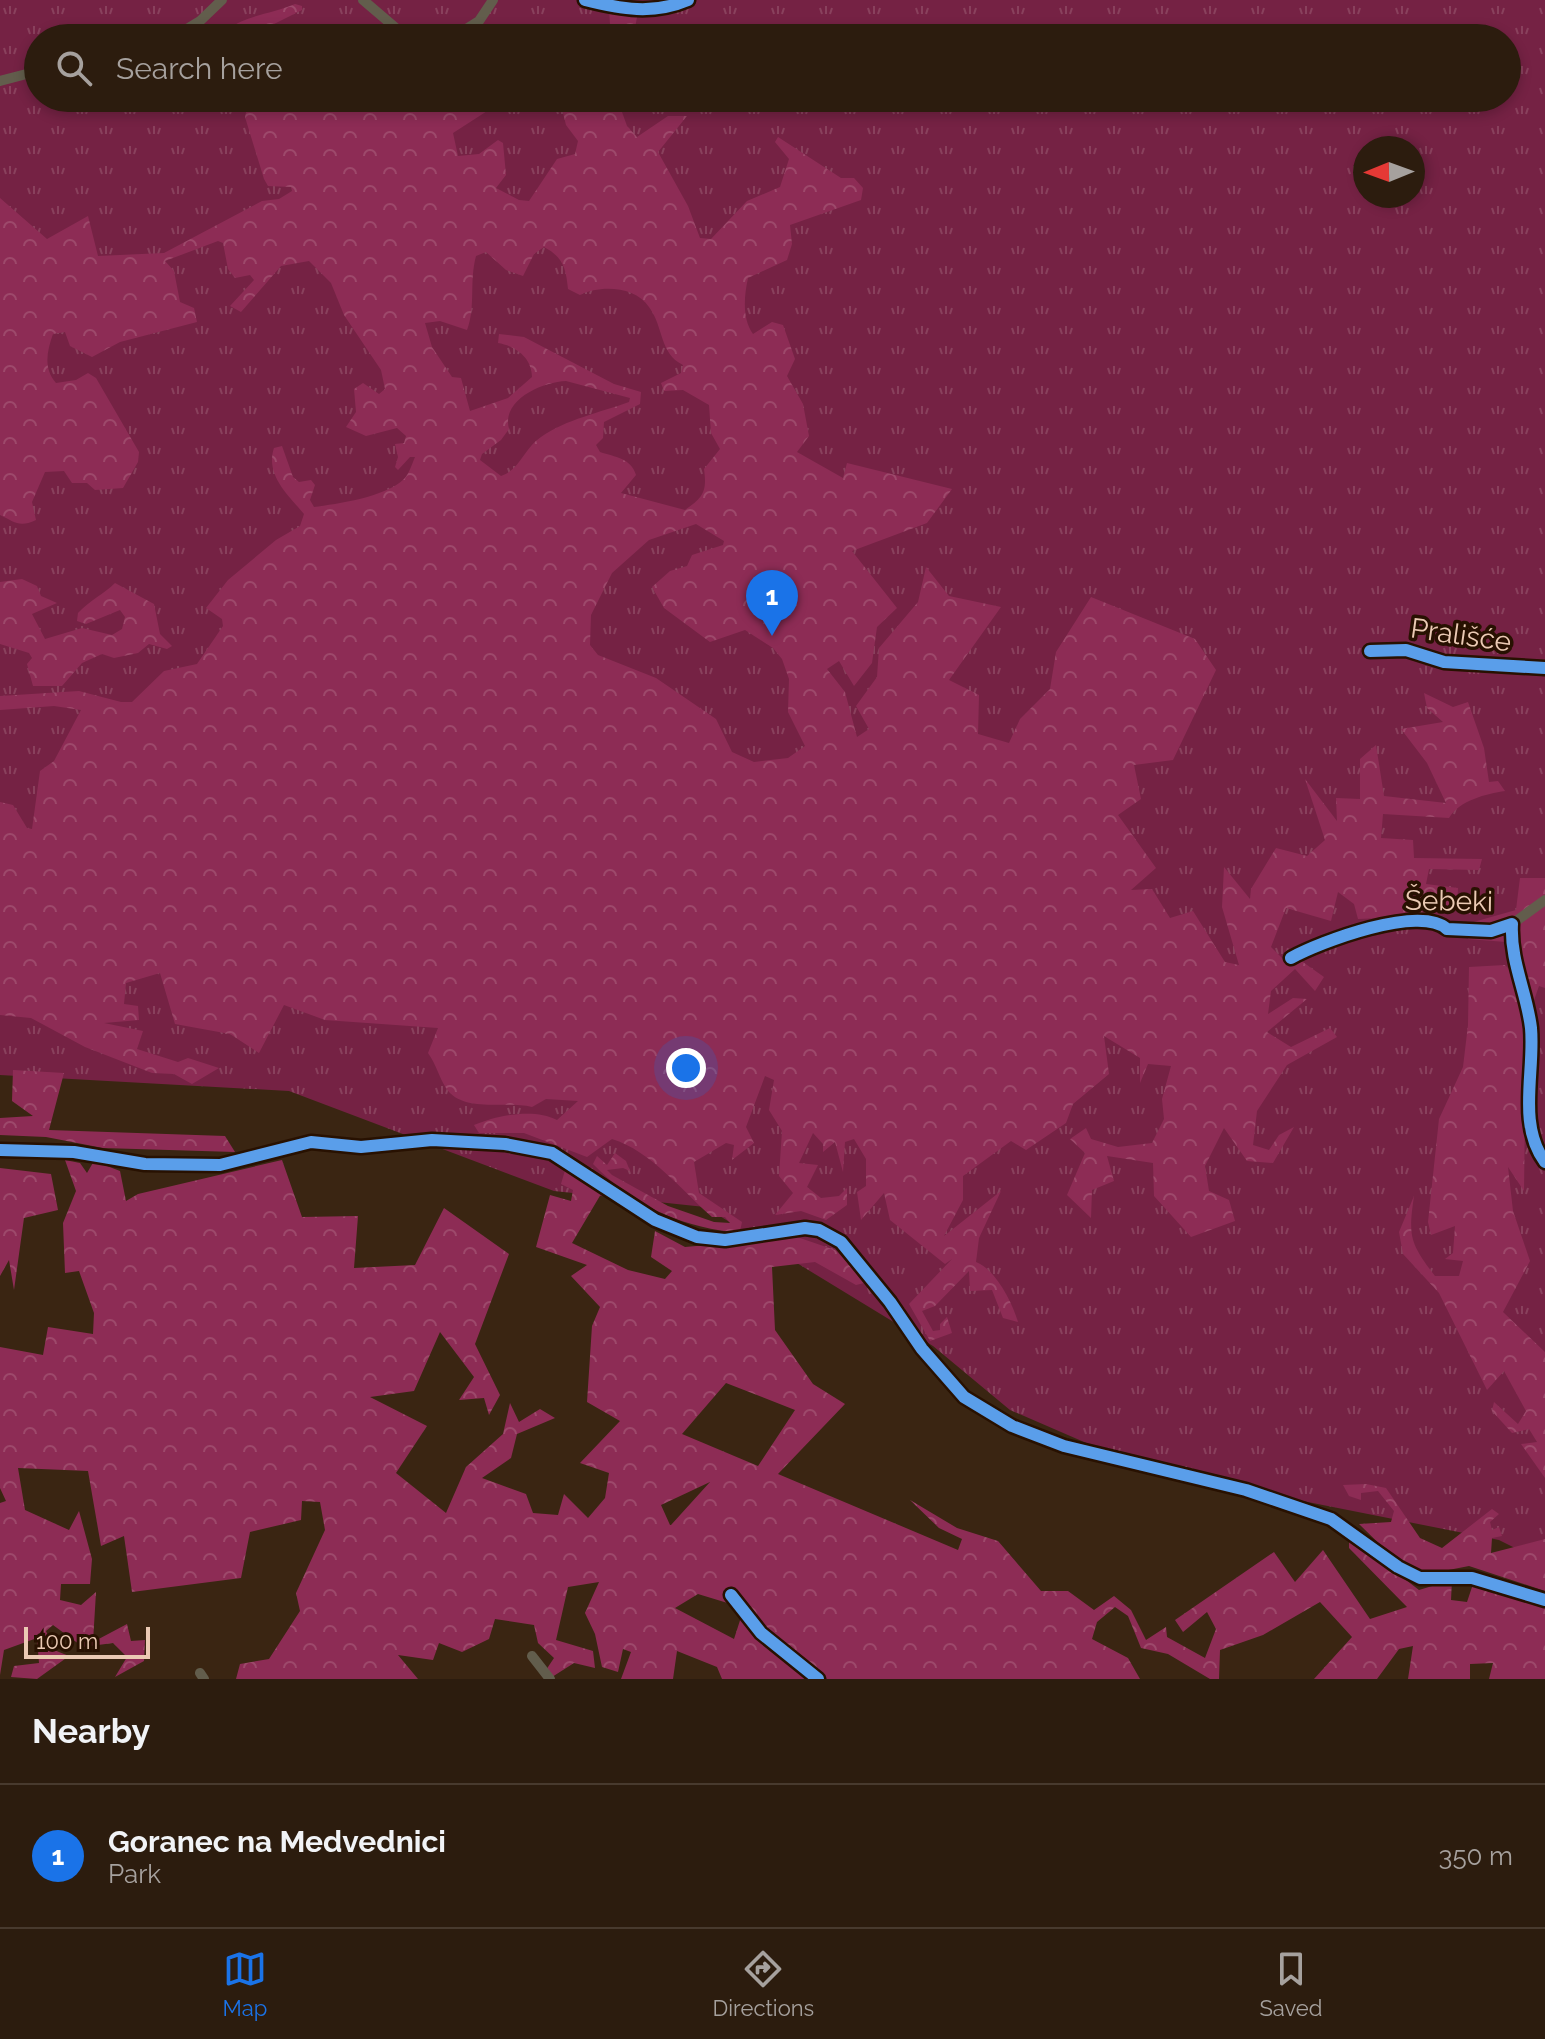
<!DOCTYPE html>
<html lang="en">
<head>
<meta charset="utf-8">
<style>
  :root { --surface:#2c1c0e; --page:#342517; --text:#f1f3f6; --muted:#a6a19e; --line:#483a2e; --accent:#1a73e8 }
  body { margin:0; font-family:Raleway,sans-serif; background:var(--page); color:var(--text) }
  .compass { position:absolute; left:1353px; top:136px; width:72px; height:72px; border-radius:50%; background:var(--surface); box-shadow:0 4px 12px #0003; rotate:269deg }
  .scale { position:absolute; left:24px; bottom:20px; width:126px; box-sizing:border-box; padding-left:8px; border:4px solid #ebcab4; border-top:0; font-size:22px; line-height:28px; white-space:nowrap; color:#ebcab4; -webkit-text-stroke:6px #281101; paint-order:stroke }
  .you { position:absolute; left:686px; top:1068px; width:28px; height:28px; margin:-20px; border:6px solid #fff; border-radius:50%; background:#1a73e8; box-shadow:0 0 0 12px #1a73e833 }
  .badge { display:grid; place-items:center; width:52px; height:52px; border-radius:50%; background:var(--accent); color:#fff; font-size:26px; font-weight:700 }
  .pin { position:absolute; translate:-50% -66px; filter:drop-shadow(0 2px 4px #0008) }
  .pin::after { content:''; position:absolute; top:42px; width:28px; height:24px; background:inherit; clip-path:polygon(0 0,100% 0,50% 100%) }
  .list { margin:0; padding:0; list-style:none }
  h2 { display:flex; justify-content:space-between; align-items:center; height:104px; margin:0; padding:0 32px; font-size:34px }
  h2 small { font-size:26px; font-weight:400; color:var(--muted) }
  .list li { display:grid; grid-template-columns:52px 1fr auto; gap:24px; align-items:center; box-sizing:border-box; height:144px; padding:0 32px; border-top:2px solid var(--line) }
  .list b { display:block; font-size:30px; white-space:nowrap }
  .list p { margin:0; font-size:26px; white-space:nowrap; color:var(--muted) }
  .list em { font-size:26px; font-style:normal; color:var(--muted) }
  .icon { flex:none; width:44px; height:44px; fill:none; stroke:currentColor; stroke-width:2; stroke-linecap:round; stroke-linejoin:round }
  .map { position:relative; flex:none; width:1545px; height:1679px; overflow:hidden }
  .search { position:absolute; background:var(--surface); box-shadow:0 4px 12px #0003; left:24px; right:24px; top:24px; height:88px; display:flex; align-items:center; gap:20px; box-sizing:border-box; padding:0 28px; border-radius:44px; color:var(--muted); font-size:30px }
  .sheet { height:248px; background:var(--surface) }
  nav { display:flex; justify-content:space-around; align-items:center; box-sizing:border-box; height:112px; border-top:2px solid var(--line); background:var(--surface); font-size:22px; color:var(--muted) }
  nav a { display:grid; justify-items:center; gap:4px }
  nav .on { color:var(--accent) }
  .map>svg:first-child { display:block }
</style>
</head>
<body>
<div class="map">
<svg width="1545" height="1679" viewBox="0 0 1545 1679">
  <defs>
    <pattern id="grass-tufts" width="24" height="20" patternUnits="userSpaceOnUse" patternTransform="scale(2)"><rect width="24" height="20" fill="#752244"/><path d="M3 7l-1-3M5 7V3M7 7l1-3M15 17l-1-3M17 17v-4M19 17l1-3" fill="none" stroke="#89415d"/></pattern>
    <pattern id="forest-crowns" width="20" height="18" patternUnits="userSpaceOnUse" patternTransform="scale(2)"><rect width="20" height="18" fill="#8d2c55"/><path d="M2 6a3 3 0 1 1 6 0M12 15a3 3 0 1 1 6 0" fill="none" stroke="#9d496b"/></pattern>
  </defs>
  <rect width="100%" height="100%" fill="#3a2512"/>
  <path fill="url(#grass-tufts)" fill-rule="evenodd" d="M0,0h1545v1563l-46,-23 -348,-69 -141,-61 -77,-64 -228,-139 -151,-16 -265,-100 -289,-16zM38,38h1469v60h-1469zM1365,148h48v48h-48z"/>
  <g fill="url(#forest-crowns)" fill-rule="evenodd">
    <path d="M295,4l7,2v4l-30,15v10l5,3h-51l1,-8c19,-15 45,-16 68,-26z"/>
    <path d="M609,9l29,3 -5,26h-22z"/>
    <path d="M249,98h268l-19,6 -45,29 5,23 21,-2 19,-14 5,3 3,32 -10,13 23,12 10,1 28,-42 18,-5 3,-13 -12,-16 -4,-16 -21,-11h24l19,11 8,-11h25l10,28 10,11 31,-21h19l-29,36 30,54 12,32 11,1 36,-38 33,-14 9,-28 -14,-17 3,-5 63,41h13l9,10 -2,12 -71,25 2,19 -5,16 -39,18c-4,18 -6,41 5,56l19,-12 11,3 12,34 -8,17 16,28 6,32 -12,16 46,26 4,-15 105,26 -25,34 -75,28 45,57 -20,19 -5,36 -18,23 -15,-25 -12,8 18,23 12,45 12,-8 -13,-23 21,-29 2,-29 39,-46 8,-35 23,29 52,11 -52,73 30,15 -1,39 31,9 11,-24 30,-30 6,-37 35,-55 104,42 21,31 -43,90 -39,5 7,34 -23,16 38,53 -25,22 21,-1 18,29 23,-7 32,51 14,3 -17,-58 2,-40 26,32 1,-10 25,-41 31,8 18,-16 -20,-61 32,42 -1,-23 24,1v-40l16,-14 8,51 62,7 -19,-40 -26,-34 42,-7 -16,-14 -3,-15 29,14 15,-5 16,46 5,34 9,-1 7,10c-19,3 -45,9 -56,27l-66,-4 -2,24 32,2 1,18 68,1 -3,11 -50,-1 -3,15 32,4 -1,17 -28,6 1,-15 -19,-2 -7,23 -46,2 -4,-15 -16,-12 -7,29 -45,-13 -15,39 16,16 13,-3 24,17 -9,14 -20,-22 -24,22 -3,23 25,-16 14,1 -40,33 24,15 39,-19 7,9 -50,28 -30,46 -4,34 16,5 10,-15 15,-8 -21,36 -26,-2 -23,-33 -19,38 4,25 20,9 6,21 -44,16 -37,-41 -1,-33 -46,-7 7,25 -22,9 -1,28 -24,-23 18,-42 -15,-14 16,-11 5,11 27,8 34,-4 12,-24 -2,-20 9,-33 -23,-2 -8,19v-25l-36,-22 5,38 -36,30 -7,19 -40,27 -15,-9 -48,35v24l-19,36 57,-45 -22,47 -3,24c20,8 36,40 42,60l-15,-4 -11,-28 -22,1 -1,-20 -34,35 -13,5 11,20 7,-1v-6l7,-7 5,16 -22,8 -21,-37 43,-45 -7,5 -55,-44 -6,-27 -23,27 -4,-28 9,-6v-27l-12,-20 -9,3 -2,30 -8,-30 -12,10v-8l-10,-11 -14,30 19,2 -11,22 14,11 18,-2 8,-8v17l-21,15 -25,-9 -26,4 18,-22 -14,-17 3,-45 -13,-21 5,-30 -9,-4 -19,51 8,16 -22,17 2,-15 -8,-2 -32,19 5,31 43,29 -2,9 -9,1c-55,-7 -99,-28 -138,-68l4,-8 10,9 8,-12 11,8 4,10 -7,-3 -16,2 5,5 56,31 46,16 16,1 -5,-6h-13c-31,-27 -61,-66 -100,-78l-25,18 -63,-24h-45l-5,-8c24,-10 60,-17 83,-5l21,-19 -32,-2 -14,8c-25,-7 -69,7 -86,-19 -7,-11 -10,-24 -18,-35l10,-25 -113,-8 -41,-15 -25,48 -29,-19 -55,-10 -15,-51 -34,10 -2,21 14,2 1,14 -35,3 39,8 -6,18 41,13 10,-4 31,10 -27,16 -18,-10 -22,-1 -67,-26 -54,-29 -31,-3v-213l13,3 14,23 5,1 8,-58 14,-10 27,-51 -27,-4 -54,4v-14l79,-5 42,11h11l32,-31 33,-7 26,-38 -1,-7 -16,-11 22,-28 48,-40 24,-14 4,-12c-16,-19 -39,-39 -30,-66l8,-2 11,31 6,5 12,-2 4,5 -5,15 4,7c23,-3 72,-10 90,-28 5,-5 8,-15 11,-22h-5l-12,13 -3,-3 3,-10 -3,-13 9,-1 2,-7 -9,-8 -31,8 -20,-9 10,-15 -2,-23 9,-6 16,11 6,-5 -4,-19 -37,-55 -13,-32 -22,-22 -28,5 -40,46 -11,-6 24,-26 -4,-5 -15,3 -7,-9 -5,-26 -5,-2 -53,20 9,10 6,31 14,6 3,14 -77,20 -28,15 -22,-11 -5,-14 -12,2c-6,17 -10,34 3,49l20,-3 12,-7 8,5 43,74 -1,10 -15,26 -28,2 -8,-7h-15l-8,-12 -19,1 -13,30 4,18c-17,8 -21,2 -36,-5v-317l47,41 41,-23 10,40 66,-3 98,-52 17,-2 13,-8 -1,-4 -23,-1 -4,-7 -19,-62zM544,247c19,10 22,21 24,42l12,6c20,-10 55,-9 69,12 15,20 10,46 34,58l-2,8 -20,10 3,8 19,-1 26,15 2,28 9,16 -16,20c3,22 0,28 -19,41l-64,-17 15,-18c-5,-17 -21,-18 -36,-23l-4,-7 7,-7 1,-16 36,-18 1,-12 -27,-8 -90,-47 -25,-3 -1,9c18,3 34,15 34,34l-24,21 -38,13 -9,-33 -9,-1 -20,-30 -7,-24 15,-2 27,9c9,-23 2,-49 9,-74l10,-4 20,18 17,6 11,-22zM566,381l64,17 -1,4c-30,11 -62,17 -88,35 -16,10 -21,33 -40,39l-21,-16 2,-6 19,-14 8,-11c-8,-29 33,-47 57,-48zM696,524l28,17 -1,4 -31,10 -5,11 -17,5 -18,16 12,21 46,34 35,-12 28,18 9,11 7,20 -1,33 17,34 -17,12 -34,4 -22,-10 -16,-33 -60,-41 -58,-23 -8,-10 1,-30 21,-42 37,-33z"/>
    <path d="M22,579l15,7 4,10 16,7 -25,11 13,25 37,-11 30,7 10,-6 3,-12 -5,-7 -34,14 -9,-3 1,-8c12,-13 26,-19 37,-30l39,21 6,30 12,12 -5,3 -18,-5 -11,9 -24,5 -12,-4 -20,9 -20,23h-29l-6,-22 5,-6 -3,-5 -29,-9v-62z"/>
    <path d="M1520,878h25v110l-6,-2 -13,37 -2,168 -16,-24 5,44 17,50 -27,51 42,40v126l-24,-34 16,-2 -8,-13 -17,4 -20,-22 2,-9 24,22 8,-13 -22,-40 -17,19 -48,-97 -36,-39 -4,-22 15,-36c-6,41 -4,47 21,80h24l4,-15 -18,-2 8,-6 2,-27 -24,9 -3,-13 11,-103 24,-52 5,-42 1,-58 36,-2 19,19 -5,-41 -51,-4 2,-16 46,-13z"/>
    <path d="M13,1070l51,3 -15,57 176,6 10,16 -132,-4 -57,-11 -46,-2v-17l33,-2 -21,-15z"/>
    <path d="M65,1160l15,3 7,10 7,-12 26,10 6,30 12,-7 144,-34 20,57 56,-1 -4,52 61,-3 29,-57 65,46 -34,90 25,51 -11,20 -5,-17 -25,2 15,-23 -34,-45 -26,59 -44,6 57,29 -31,47 50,40 20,-46 37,-33 7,-31 9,19 21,-13 15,9 -38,16 -6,24 -29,20 44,16 7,19 25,2 6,-21 24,24 17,-20 4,-25 -29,-10 40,-42 -33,-19 5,-76 8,-19 -29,-31 16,-11 -51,-18 14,-52 21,6 2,-11 -12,-6 5,-17 35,27 -29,49 56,27 37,9 7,-8 -21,-14 4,-26 30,16 112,-10 38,13 33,32 -12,3 -41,-23 -43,5 3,63 38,54 32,20 -67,70 180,76 4,-11 -23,-11 -29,-28 47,28 41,13 43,50h27l26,19 20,-14 17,14 15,30 20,-13 1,10 38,21 11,-29 -9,-17 -24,20 -8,-12 99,-68 21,30 28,-32 47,69 37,-12 -58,-59v-12l70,54 33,-10 -1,20 16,2 8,-24 70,24v77h-56l4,-16 -23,1v15h-62l5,-33 -14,3 -22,30h-63l38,-42 -32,-35 -57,33 -43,15 -1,29h-9l-42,-25 -27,-6 -13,-32 -13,-9 -18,15 -5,17 36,19 12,21h-418l-5,-12 -40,-16 -4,28h-52l10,-27 -8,-3 -5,23 -16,-5 -7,-33 -10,-21 14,-31 -31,5 -12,53 37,11 2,17 -21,-5 -22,14 -6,-7 8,-12 -16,-15 -4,-18 -39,-6 -6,20 -27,13 -23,-9 -6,17 -35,-5 20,24h-182l4,-15 29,-5 31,-48 -4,-18 29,-63 -5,-28 -18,-1 -1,19 -51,12 -9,46 -109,14 -8,-56 -23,10 -13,-75 -70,-3 7,42 44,20 10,-19 13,48 -2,25h-29l-1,16 21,5 15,-13 -3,50 34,-18 4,17 14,-1 -1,21 -29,16 12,-20 -14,-14 -30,4 -30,-22 -7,6 8,19 15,6 -32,23 -26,-2 3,-11 25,-3 -2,-25 -33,12 -4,25v-172l6,-2 -6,-13v-141l43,8 5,-28 45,7 1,-21 -15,-42 -14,2 -2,-50 13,-32zM726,1383l69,27 -37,56 -76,-32zM710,1482l-39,43h-1l-9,-20zM698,1594l46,14 -10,31 -59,-31z"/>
    <path d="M0,1168l51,6 7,36 -34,8 -10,72 -5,-30 -9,16z"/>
    <path d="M1366,1484l20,4 34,50 22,10 50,-39 7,5 -9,8 2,8 7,-3 3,9 -10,2 -1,15 54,-14v52l-76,-25 -36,7 -32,-8 -42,-41 32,-2 3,-11 -16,-20 -17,2v7l-12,-4 -6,-11z"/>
  </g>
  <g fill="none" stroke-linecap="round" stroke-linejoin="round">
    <g stroke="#625d4c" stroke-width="10">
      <path d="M363,0l34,29 30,9"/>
      <path d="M585,0c36,9 68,15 103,0"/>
      <path d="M172,38l28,-17 22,-21"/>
      <path d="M452,38l27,-17 14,-21"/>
      <path d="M0,81l38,-10"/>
      <path d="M1370,651l36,-1 38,12 101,6"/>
      <path d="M1512,924l33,-24"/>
      <path d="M1291,958c29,-16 129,-54 156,-29l44,2 21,-7c-2,37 15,69 19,104 4,44 -14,96 14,134"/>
      <path d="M0,1150l74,2 71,12 75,1 91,-23 50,5 71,-7 73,4 47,9 103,67 42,17 28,3 80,-12 14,2 22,12 49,60 32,47 42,48 48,29 52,20 182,44 85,29 67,48 22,11h52l73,22"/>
      <path d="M731,1595l30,38 57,46"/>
      <path d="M532,1656l18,23"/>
      <path d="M200,1673l4,6"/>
    </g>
    <defs>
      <g id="cycleway">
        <path d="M585,0c36,9 68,15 103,0"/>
        <path d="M1370,651l36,-1 38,12 101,6"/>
        <path d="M1291,958c29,-16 129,-54 156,-29l44,2 21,-7c-2,37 15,69 19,104 4,44 -14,96 14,134"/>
        <path d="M0,1150l74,2 71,12 75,1 91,-23 50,5 71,-7 73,4 47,9 103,67 42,17 28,3 80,-12 14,2 22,12 49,60 32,47 42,48 48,29 52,20 182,44 85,29 67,48 22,11h52l73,22"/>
        <path d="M731,1595l30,38 57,46"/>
      </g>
    </defs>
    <use href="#cycleway" stroke="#281101" stroke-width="17"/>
    <use href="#cycleway" stroke="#5a9eea" stroke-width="12"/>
  </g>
  <g text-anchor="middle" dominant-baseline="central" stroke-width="7" stroke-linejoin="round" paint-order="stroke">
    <g font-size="28" fill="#ebcab4" stroke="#281101">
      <text transform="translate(1461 635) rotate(8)">Prališće</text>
      <text transform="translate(1449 901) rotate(1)">Šebeki</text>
    </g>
  </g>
</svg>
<svg class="compass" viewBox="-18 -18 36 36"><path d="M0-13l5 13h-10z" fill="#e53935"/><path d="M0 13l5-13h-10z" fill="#a6a19e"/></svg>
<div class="scale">100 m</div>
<div class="you"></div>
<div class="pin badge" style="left:772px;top:636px">1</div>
<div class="search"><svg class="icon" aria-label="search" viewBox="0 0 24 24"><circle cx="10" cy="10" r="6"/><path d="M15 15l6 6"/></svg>Search here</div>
</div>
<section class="sheet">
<h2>Nearby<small></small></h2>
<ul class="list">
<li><span class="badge">1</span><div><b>Goranec na Medvednici</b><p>Park</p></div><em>350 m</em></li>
</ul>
</section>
<nav>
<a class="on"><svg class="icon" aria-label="map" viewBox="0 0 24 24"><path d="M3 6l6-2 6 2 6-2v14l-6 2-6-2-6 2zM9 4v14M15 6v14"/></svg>Map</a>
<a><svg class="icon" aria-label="directions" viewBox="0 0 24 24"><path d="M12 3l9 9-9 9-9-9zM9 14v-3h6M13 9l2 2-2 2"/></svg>Directions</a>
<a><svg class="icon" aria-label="saved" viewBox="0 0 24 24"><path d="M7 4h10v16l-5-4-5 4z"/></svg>Saved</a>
</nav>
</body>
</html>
